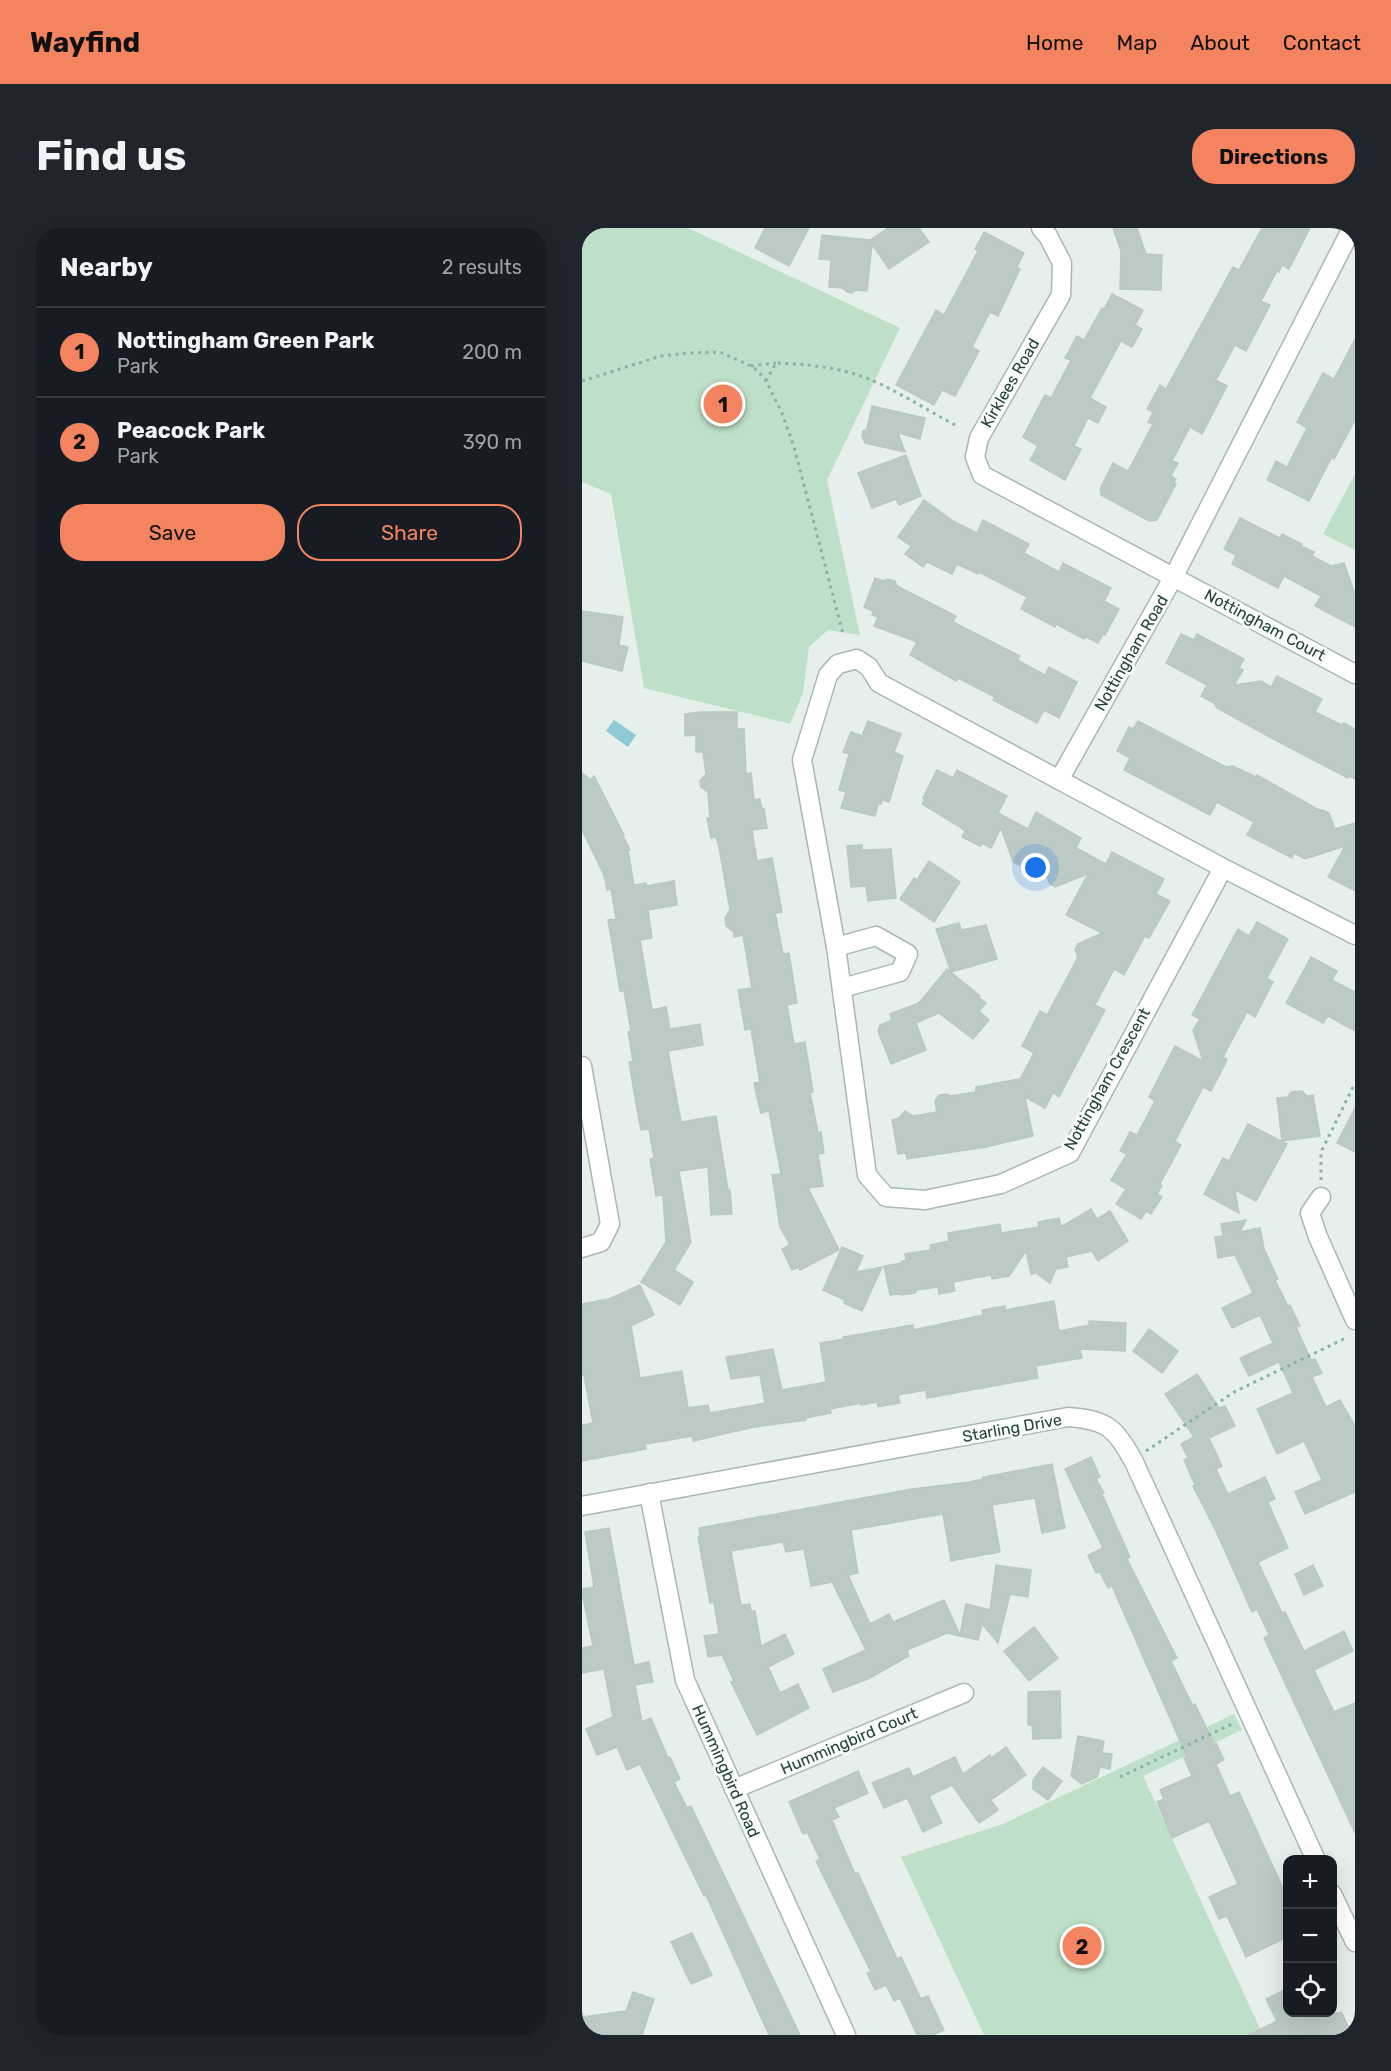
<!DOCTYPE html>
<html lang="en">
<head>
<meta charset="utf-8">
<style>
  :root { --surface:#171b24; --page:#20242c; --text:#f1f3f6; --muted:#9ea1a6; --line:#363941; --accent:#f4845f }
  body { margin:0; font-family:Rubik,sans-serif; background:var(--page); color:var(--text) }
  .controls { position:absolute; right:18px; bottom:18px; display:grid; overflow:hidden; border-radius:12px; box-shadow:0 6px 24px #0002 }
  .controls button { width:54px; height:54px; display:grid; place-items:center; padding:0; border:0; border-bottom:2px solid var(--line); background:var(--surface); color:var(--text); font:30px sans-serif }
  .you { position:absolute; left:454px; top:640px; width:21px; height:21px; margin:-15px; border:4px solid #fff; border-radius:50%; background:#1a73e8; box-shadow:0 0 0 9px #1a73e833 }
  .badge { display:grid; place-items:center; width:39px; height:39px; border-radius:50%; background:var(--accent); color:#111; font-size:20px; font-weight:700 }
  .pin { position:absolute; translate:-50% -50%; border:3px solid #fff; box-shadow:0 2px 6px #0006 }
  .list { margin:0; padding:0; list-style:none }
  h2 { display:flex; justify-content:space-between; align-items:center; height:78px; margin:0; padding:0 24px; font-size:26px }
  h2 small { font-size:20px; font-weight:400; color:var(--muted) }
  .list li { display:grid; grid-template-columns:39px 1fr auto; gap:18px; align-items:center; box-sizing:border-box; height:90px; padding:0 24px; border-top:2px solid var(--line) }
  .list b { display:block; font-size:22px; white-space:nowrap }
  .list p { margin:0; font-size:20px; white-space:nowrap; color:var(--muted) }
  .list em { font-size:20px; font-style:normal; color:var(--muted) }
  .actions { display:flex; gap:12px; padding:18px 24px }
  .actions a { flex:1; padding:14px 0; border:2px solid var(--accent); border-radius:24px; text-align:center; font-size:21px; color:var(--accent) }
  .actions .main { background:var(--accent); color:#111 }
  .icon { flex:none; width:33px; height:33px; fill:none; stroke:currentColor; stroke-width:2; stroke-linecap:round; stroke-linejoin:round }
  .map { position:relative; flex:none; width:773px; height:1807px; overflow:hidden; border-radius:24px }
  header { display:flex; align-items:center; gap:36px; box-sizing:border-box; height:84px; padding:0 30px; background:var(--accent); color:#111 }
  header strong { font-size:28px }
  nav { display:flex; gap:33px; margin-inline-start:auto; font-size:21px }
  .intro { display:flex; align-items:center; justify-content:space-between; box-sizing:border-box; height:144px; padding:0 36px }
  h1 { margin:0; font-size:42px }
  .button { padding:15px 27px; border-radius:24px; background:var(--accent); color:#111; font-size:21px; font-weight:700 }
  main { display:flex; gap:36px; padding:0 36px }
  aside { flex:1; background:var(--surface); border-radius:24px; box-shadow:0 6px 24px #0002 }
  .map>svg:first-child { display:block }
</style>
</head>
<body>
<header>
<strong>Wayfind</strong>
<nav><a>Home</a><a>Map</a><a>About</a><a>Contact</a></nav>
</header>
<div class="intro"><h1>Find us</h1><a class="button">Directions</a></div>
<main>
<aside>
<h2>Nearby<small>2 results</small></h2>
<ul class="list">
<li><span class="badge">1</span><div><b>Nottingham Green Park</b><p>Park</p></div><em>200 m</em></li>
<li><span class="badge">2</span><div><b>Peacock Park</b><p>Park</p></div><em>390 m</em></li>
</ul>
<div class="actions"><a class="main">Save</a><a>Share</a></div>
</aside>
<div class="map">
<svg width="773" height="1807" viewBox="0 0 773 1807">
  <rect width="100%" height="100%" fill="#e6efeb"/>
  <g fill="#bfe0c8">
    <path d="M7,0h99l212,100 -73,152 33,155 -32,-5 -19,17 -6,46 -13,31 -146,-36 -33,-194 -29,-12v-245z"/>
    <path d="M773,246v76l-32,-16z"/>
    <path d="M652,1486l8,16 -99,46 120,259h-279l-83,-178 102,-33z"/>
  </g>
  <path fill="#8ec9d4" d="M32,492l22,15 -8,12 -22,-16z"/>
  <g fill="#bbcac4" stroke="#b8c9c2" stroke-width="1.5">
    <path d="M183,0h44l-20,38 -34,-18z"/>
    <path d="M306,0h31l10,14 -40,27 -17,-25 -5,47 -11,-1 -4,3 -5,-1 -4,-4 -14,-1 2,-27 -12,-1 3,-24 48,5z"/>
    <path d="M531,0h24l9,26 16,1 -1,35 -41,-1 1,-38z"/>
    <path d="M680,0h48l-21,41 -7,-4 -3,7 -2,-1 -16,30 9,4 -24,46 -11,-6 -19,35 11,6 -25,48 -12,-7 -18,34 6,2 -7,13 5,3 -2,3 2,2 -19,36 -8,1 -48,-26 -1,-6 13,-26 15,8 25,-47 -5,-2 5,-10 -6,-3 13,-24 6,4 67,-122 6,3z"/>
    <path d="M402,4l40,21 -7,14 3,2 -22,47 -8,-4 -18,35 7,4 -24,45 -13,-6 -8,15 -38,-20 40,-75 8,5 34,-64 -3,-2z"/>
    <path d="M530,66l31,16 -8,15 7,4 -10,18 -11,-6 -31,57 16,9 -8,16 -10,-5 -14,28 7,3 -16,31 -35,-20 8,-14 -15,-9 22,-42 6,3 20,-38 -6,-2 12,-22 7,4 18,-32 2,1z"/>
    <path d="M773,111v81l-21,39 -2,-2 -23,44 -42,-21 9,-19 11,6 20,-39 -10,-6 26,-49 11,6z"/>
    <path d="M290,178l53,12 -5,21 -22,-6 7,19 -40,-9 -3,-7 1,-5 4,-2z"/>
    <path d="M324,227l15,41 -22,9 -3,-6 -24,9 -14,-35z"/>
    <path d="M342,272l29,21 24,12 6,-13 46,24 -5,9 35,19 4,-9 48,25 -7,13 15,8 -14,26 -2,-1 -5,9 -12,-6 -2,2 -28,-15 -1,3 -34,-18 6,-12 -48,-25 -1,2 -21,-10 -5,10 -25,-12 -4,5 -18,-13 6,-8 -13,-9z"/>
    <path d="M658,290l40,20 2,-4 20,10 -1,2 13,6 -2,4 19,10 13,-3 11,31v33l-40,-21 6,-10 -37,-20 -6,12 -46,-24 4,-9 -12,-6z"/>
    <path d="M293,350l8,3 5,-2 7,2 2,5 59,30 -3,6 67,34 -3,4 28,15 4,-8 28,15 -18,36 -15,-8 -7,13 -44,-23 2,-3 -37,-19 -2,3 -46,-26 7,-13 -43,-16 4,-9 -6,-2 1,-4 -9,-4z"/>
    <path d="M0,383l41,6 -4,28 9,2 -6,24 -40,-10z"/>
    <path d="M599,406l13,6 3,-6 47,25 -5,9 4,2 -9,15 27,-4 10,6 6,-11 45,23 -7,13 27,13 2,-2 11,6v50l-6,-3 -1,2 -73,-38 -58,-32 -3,-5 -13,-7 6,-11 -41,-22z"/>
    <path d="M118,484h37v17h7l2,45 5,-1 3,27 6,-1 2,10h2l3,19 -15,2 5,31 15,-3 10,54 -7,1 8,41 6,-1 8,50 -10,2 7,39 11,-2 8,50 -3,1 8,39h3l3,21 -6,1 5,32 -15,2 31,62 -39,20 -1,-3 -7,3 -10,-21 8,-4 -10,-18 -8,-52 9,-1 -12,-63 -8,2 -2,-7 -5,-23 6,-1 -9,-53 -6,1 -7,-40 14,-2 -9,-53 -9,2v-5l-8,-6 -1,-8 5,-8 -11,-63 -3,-10 -5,1 -4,-20h3l-2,-26 -7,-5 -1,-6 6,-7 -3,-22h-7v-17l-11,1v-22z"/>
    <path d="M286,493l33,13 -7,18 9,4 -14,46 -7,-2 -1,4h-3l-3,12 -34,-8 5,-16 -7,-2 10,-36 -6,-2 8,-20 11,4z"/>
    <path d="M556,493l88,46 7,-1 23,11 1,-2 62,35h4l6,3 6,16 20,-6v68l-27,-14 17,-31 -40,13 -11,-6 -2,5 -45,-23 7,-13 -37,-20 -7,13 -86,-45 6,-12 -13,-7 12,-24 4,2z"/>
    <path d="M355,542l16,8 4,-8 50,26 -9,17 30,16 8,-17 45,26 -5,10 30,16 6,-12 52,27 -8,15 14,7 -21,37 -4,-2 -21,39 -10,-6 -19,36 10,5 -46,87 -6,-4 -8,15 -20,-11 8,39 -47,11 -79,12 -1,-6 -8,1 -6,-34 7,-2 6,-7 8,5 24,-4 -2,-11 4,-6 8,-1 3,2 26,-4v-5l44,-8 14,-26 -12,-7 18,-35 7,4 31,-58 -3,-8 3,-5 24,-11 -36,-18 22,-41 -33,13 -5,-3 -4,-9 -22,-12 -5,2 -6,-3 -12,-34 -10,20 -9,-5 -2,3 -18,-9 3,-6 -5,-4 -38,-23 3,-5 -2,-1z"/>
    <path d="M0,545l9,7 3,-4 30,59 -1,1 7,14 -2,1 6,34 12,-2 1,3 27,-5 3,24 -29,5 4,28 -12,2 12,70 14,-3 4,22 30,-5 3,21 -35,6 13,71 35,-6 12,74h2l2,24 -21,1 -3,-48 -29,4 12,71 -17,28 19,12 -13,23 -39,-23 25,-40 -3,-47 -7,1 -6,-37 4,-1 -5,-29 -8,1 -4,-21 -8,-47 4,-1 -5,-29 3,-1 -7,-40h-4l-12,-71 8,-1 -5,-30 -4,1 -3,-15 -22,-45z"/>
    <path d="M280,617v5l29,-1 5,49 -28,3 -2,-15 -15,1 -4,-41z"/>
    <path d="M347,633l31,21 -26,40 -34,-23 14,-21 3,2z"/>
    <path d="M675,694l31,17 -21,39 6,4 -18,35 -8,-5 -24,45 4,2 -2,5 -14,27 -8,-4 -28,54 6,4 -21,39 2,2 -5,8 5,3 -11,17 -5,-3 -5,8 -25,-15 10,-15 -15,-9 16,-26 -7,-3 10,-19 7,3 17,-32v-3l-5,-3 26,-51 28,15 -10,-31 7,-11 -8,-4 46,-86 11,7z"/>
    <path d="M377,695l2,7 25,-5 11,34 -46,13 -15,-43z"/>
    <path d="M729,729l26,14 -5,9 23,12v39l-27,-15 -5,7 -37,-20z"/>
    <path d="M365,741l33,27 -1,2 7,5 -7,8 10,9 -16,19 -34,-26 -23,10 10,27 -35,14 -13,-33 2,-6 12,-5 -2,-6 29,-11z"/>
    <path d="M720,863l5,5 6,-1 7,41 -38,5 -5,-43 11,-1 3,-5z"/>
    <path d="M773,880v44l-18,-9z"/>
    <path d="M666,896l39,20 -31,57 -21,-11 4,23 -35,-19 19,-36 6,3z"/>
    <path d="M509,981l6,10 13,-8 18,30 -30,20 -6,-10 -26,6 2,10 -12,2 -6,14 -14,-10 -5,1 -5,-23 -17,25 -17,3 -1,-4 -38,7 2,9 -16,3 -1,-7 -21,3 -2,3 -13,2 -3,-1 -9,1 -6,-29 18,-3v-2l4,-1 -1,-6 26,-4 -1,-5 19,-4 -1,-8 52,-9 1,9 38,-6 -1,-5 21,-4 2,9z"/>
    <path d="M664,992l-6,12 20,-4 4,21 14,30 -3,1 13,26 2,-1 10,21 -4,1 15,33 4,-1 7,14 -10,4 14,30 14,-7 15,26v66l-50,22 -10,-22 27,-12 -18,-39 -27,13 -20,-45 36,-16 -14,-31 -30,14 -9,-18 33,-15 -13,-28 -28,13 -10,-20 31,-15 -18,-38 -17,3 -3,-21 8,-1 -2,-12z"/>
    <path d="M260,1019l21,9 -7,16 26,-5 -20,44 -18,-8 1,-3 -22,-10z"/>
    <path d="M58,1057l14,30 -23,11 9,52 42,-7 6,37 20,-3 2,8 55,-10 -5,-28 -29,4 -5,-22 47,-8 9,41 44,-8 -6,-39 24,-4 -1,-2 70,-12v5l70,-15 -1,-5 23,-4v4l49,-9 5,30 30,-6v-4l37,2 -1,28 -45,-2 2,9 -46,8 2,12 -111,20 -1,-8 -28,5 2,8 -22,4 -1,-5 -16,3v-2l-31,6 1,4 -25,5v2l-52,7 -61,14 -1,-5 -28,5 -19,3 1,5 -64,12v-36l11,-2 -9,-48h-2v-71l27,-5z"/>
    <path d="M567,1101l29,22 -16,22 -29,-22z"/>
    <path d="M615,1146l22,34 6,-2 10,20 -26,12 13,28 -6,3 12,25 37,-17 10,22 -7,3 20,46 -30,14 24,51 3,-1 19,39 40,-20 9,20 -39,19 20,42 21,-9v130l-91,-195 5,-3 -12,-26 -5,3 -36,-81 -23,-45 2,-1 -11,-25 4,-2 -7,-14 13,-7 -29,-43z"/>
    <path d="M509,1229l9,20 -4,2 8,14 -2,1 28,63 -3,2 50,99 -6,3 22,45 2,-2 19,40 2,-1 8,17 -8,4 14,32 9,-4 48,105v40l-41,20 -19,-41 -8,3 -10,-22 29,-13 -29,-63 -37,17 -15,-36 7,-3 -4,-9 32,-14 -8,-18 3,-1 -75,-171 -4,2 -8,-16 -4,1 -8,-18 15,-7 -38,-79z"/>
    <path d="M470,1236l13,64 -23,5 -7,-35 -43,7 8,47 -49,9 -8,-47 -92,16 7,43 -10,2 22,49 19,-10 4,8 51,-22 16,35 6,-31 24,6 6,-45 35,5 -3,27 -18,-3 -12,49 -16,-19 -4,16 -31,-7 -40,17 2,6 -41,23 -35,13 -10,-23 43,-19 -34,-68 -21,4 -7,-37 -18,3 -3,-10 -52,9 10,54 9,-1 1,7h4l6,35 24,-12 9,20 -26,13 12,26 18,-9 11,24 -52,27 -26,-53 3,-1 -12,-26 -14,2 -4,-21 15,-2 -5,-32 -4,1 -12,-66 2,-1 -1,-8 213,-39 57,-7 14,-3v-2z"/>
    <path d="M27,1300l25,137 15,-3 4,20 -18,3 7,37 9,-4 17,40 2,-1 10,22 -6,3 13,26 4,-2 109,229h-31l-63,-140 -2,1 -64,-132 -13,6 -10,-23 -20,8 -11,-26 27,-12 -9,-48 -22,4v-25l11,-2 -11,-53v-4l12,-2 -9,-55z"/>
    <path d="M731,1337l10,21 -19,9 -9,-21z"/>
    <path d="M452,1399l24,31 -29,23 -25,-30z"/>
    <path d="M478,1463l1,47 -28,1 -1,-14h-4v-33z"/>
    <path d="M496,1508l26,5 -2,12 10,1 -2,15 -10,-2 -3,10 -15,7 -11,-8z"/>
    <path d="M424,1519l20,28 -35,25 7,10 -19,13 -27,-38 -23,11 13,27 -19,9 -16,-34 -23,10 -12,-25 37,-15 4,9 42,-20 8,17 27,-19 1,3z"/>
    <path d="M461,1539l19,14 -14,19 -15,-11v-9z"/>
    <path d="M276,1543l10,22 -34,15 5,9 -7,3 23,54 3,-1 39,86 4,-2 20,42 7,-3 16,34 -12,5h-15l-17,-37 -6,3 -8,-16 -11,5 -8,-17 4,-1 -55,-111 4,-2 -13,-27 -4,2 -14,-32z"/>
    <path d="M110,1705l20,42 -21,9 -20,-42z"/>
    <path d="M705,1761v24h55l10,22h-103l28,-14 -11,-22z"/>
    <path d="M51,1764l21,7 -12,36h-60v-18l44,-6z"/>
  </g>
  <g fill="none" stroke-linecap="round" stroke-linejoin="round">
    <defs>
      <g id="minor">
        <path d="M459,0l7,8 14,27 -1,32 -82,143 -4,19 7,18 373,199"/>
        <path d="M477,552l115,-204 178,-348"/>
        <path d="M641,640l-153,285 -69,31 -76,16 -39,-3 -19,-22 -31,-228 -34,-187 26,-85 10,-11 19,-5 12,8 10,16 344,185 132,67"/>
        <path d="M254,719l40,-11 32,18 -8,18 -58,16"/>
        <path d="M0,838l28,158 -9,18 -19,6"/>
        <path d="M739,969l-11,16 8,24 37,83"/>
        <path d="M67,1265l36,187 161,355"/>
        <path d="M0,1278l486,-89c40,3 47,11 66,45l182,398"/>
        <path d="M152,1561l230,-96"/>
        <path d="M750,1666l23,48"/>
      </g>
    </defs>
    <use href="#minor" stroke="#a8b8b2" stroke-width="21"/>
    <g stroke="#86b3a5" stroke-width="3" stroke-dasharray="3 4.5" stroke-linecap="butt">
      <path d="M169,138l25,-3"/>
      <path d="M0,153l79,-25 28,-3 31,-1 31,14 7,5 8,10 16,32 12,34 49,187"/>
      <path d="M184,153l10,-18c29,1 61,4 88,14 33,13 64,34 95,50"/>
      <path d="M739,952v-28l34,-69"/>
      <path d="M564,1223l88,-59 114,-55"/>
      <path d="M538,1549l114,-54"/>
    </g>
    <use href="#minor" stroke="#fff" stroke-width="18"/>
  </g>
  <g text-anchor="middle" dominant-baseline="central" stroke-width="6" stroke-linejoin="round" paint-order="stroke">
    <g font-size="16" fill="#24423a" stroke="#f7fbf9">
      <text transform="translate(428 155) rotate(-60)">Kirklees Road</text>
      <text transform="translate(683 397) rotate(28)">Nottingham Court</text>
      <text transform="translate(549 425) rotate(-60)">Nottingham Road</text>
      <text transform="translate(525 851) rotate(-61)">Nottingham Crescent</text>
      <text transform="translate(430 1200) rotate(-10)">Starling Drive</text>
      <text transform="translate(267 1513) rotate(-23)">Hummingbird Court</text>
      <text transform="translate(144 1543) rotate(66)">Hummingbird Road</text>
    </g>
  </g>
</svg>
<div class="controls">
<button>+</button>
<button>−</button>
<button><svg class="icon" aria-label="locate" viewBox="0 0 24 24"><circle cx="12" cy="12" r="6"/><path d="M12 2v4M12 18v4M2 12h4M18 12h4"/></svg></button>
</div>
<div class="you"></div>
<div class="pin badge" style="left:141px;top:176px">1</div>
<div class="pin badge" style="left:500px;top:1718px">2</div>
</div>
</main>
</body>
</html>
